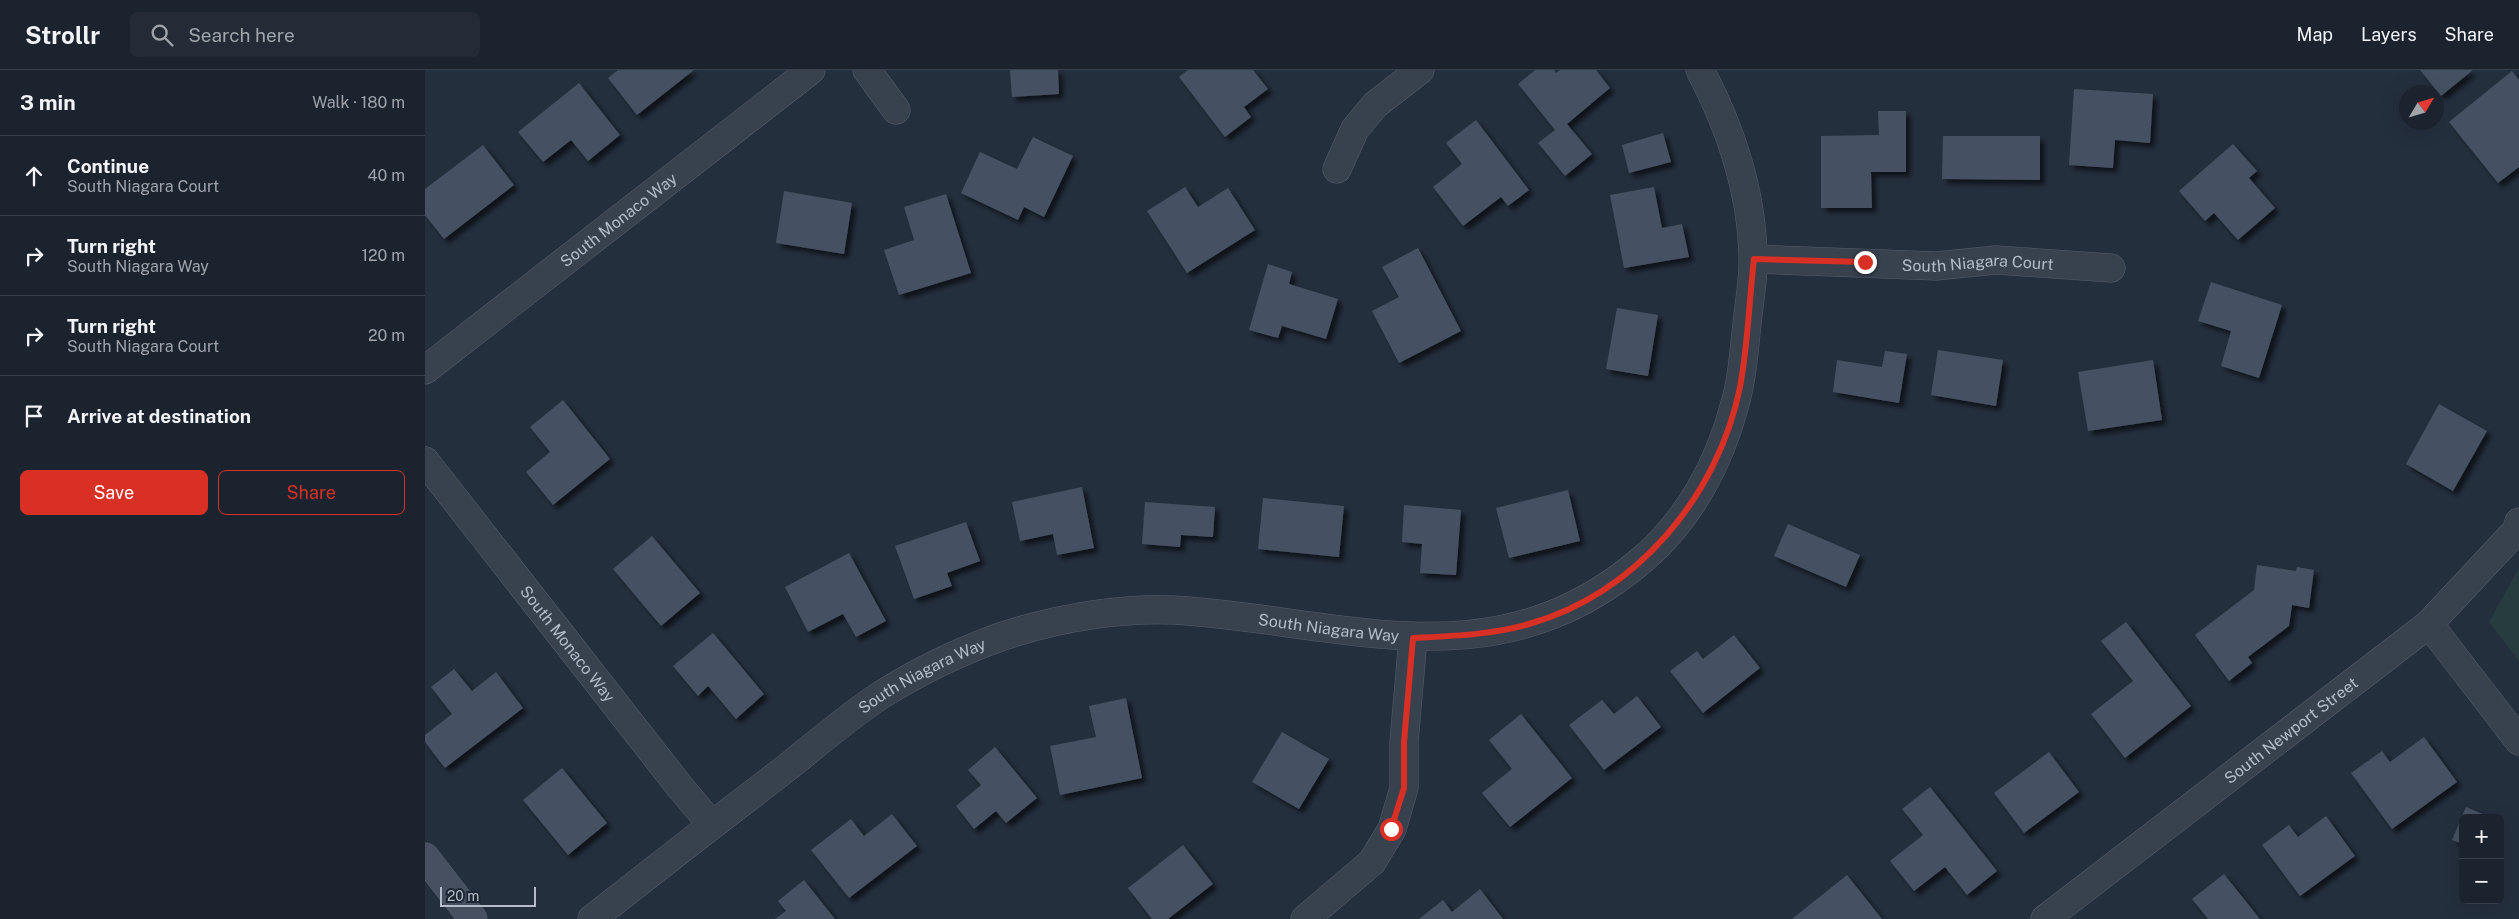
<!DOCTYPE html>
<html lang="en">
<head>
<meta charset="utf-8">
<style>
  :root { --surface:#1b232e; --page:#242b36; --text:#f1f3f6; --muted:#a0a4aa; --line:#39404a; --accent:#d93025 }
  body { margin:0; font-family:"Public Sans",sans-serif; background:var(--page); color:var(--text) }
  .controls { position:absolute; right:15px; bottom:15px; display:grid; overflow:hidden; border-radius:8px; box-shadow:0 5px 20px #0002 }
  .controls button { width:45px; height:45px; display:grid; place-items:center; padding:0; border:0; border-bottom:1px solid var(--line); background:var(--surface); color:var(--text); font:25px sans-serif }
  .compass { position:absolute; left:1974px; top:15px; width:45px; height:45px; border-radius:50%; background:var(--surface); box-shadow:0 5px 20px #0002; rotate:52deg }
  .scale { position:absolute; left:15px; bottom:12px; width:96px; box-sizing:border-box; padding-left:5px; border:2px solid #b4bcc9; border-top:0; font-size:14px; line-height:18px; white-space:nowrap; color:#b4bcc9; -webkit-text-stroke:4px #1d2633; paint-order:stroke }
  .stop { position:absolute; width:15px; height:15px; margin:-11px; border:4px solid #d93025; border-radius:50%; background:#fff }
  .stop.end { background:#d93025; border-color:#fff; box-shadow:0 1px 5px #0008 }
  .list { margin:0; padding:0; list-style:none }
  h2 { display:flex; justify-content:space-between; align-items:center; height:65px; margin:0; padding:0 20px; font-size:21px }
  h2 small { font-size:16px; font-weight:400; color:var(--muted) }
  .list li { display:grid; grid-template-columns:32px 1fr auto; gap:15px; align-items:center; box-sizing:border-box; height:80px; padding:0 20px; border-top:1px solid var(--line) }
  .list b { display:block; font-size:19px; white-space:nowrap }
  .list p { margin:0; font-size:16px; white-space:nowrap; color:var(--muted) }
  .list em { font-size:16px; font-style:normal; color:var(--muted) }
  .actions { display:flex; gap:10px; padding:15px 20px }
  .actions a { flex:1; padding:11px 0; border:1px solid var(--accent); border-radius:8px; text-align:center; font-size:18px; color:var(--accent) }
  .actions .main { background:var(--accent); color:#fff }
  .icon { flex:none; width:28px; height:28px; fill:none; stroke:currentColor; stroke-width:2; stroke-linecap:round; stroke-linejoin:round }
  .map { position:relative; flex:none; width:2094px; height:849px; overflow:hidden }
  header { display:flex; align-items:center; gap:30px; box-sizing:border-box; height:70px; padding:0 25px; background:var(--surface); border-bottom:1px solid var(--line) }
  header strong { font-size:24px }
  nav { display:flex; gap:28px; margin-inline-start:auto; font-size:18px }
  .search { width:350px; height:45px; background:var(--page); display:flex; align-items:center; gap:12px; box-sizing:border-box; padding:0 18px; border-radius:8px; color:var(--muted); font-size:19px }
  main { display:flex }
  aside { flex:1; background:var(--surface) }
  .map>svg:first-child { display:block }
</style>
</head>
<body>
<header>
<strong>Strollr</strong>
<div class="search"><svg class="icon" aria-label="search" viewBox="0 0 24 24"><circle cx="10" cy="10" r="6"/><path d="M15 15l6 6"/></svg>Search here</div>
<nav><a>Map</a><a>Layers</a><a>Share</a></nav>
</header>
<main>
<aside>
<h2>3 min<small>Walk · 180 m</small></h2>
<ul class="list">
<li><svg class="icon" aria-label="ahead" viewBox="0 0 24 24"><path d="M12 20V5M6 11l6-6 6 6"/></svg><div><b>Continue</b><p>South Niagara Court</p></div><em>40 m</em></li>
<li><svg class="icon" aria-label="right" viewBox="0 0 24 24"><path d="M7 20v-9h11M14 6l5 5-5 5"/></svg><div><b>Turn right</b><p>South Niagara Way</p></div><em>120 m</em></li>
<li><svg class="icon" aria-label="right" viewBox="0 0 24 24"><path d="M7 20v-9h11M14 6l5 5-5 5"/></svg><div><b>Turn right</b><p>South Niagara Court</p></div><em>20 m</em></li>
<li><svg class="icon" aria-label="arrive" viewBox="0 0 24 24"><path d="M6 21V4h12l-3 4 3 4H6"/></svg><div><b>Arrive at destination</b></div></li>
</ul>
<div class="actions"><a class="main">Save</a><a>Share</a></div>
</aside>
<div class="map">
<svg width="2094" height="849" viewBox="0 0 2094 849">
  <defs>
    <filter id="shadow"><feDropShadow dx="4.5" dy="4.5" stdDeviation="2.5" flood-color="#0009"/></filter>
  </defs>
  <rect width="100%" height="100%" fill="#242f3e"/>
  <path fill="#263c3f" d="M2094,498v93l-30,-39z"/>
  <g fill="#455162" filter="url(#shadow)">
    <path d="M193,0h76l-57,45 -29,-37z"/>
    <path d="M585,0h48l1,24 -47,3z"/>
    <path d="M763,0h65l15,19 -24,18 7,10 -26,20 -46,-60z"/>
    <path d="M1110,0h19l2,3 4,-3h36l14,18 -43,36 25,30 -27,22 -27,-33 17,-13 -37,-46z"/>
    <path d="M1995,0h53l-32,26z"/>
    <path d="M2087,1l7,9v87l-21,16 -49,-61z"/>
    <path d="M154,13l41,52 -32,26 -17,-21 -28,22 -25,-30z"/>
    <path d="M1649,19l79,5 -3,49 -35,-3 -2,28 -44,-3z"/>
    <path d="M1453,41h28v61h-35l1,36h-51v-72l58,-1z"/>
    <path d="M1051,50l53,70 -21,16 -7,-9 -38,29 -30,-39 29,-23 -16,-21z"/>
    <path d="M1238,63l8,29 -42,11 -7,-28z"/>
    <path d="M1518,66h97v44l-98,-1z"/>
    <path d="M608,67l40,19 -29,61 -20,-10 -6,13 -57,-27 19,-41 37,17z"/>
    <path d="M1808,74l24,27 -8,7 26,30 -37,32 -24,-27 -9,8 -26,-30z"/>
    <path d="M58,75l31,40 -70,54 -19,-24v-26z"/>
    <path d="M760,117l13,20 30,-19 27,42 -68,43 -40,-62z"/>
    <path d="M1229,117l8,41 20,-4 7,33 -65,11 -14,-73z"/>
    <path d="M359,121l68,12 -8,51 -68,-11z"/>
    <path d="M521,124l25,79 -72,22 -15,-45 30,-10 -10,-33z"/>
    <path d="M993,178l43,83 -62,32 -27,-52 27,-14 -17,-30z"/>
    <path d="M843,194l24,8 -3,12 49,15 -12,40 -44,-13 -4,12 -29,-8z"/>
    <path d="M1786,212l71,23 -23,73 -38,-12 10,-35 -33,-10z"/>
    <path d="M1192,238l41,7 -10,61 -42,-7z"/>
    <path d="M1513,280l65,10 -7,46 -65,-11z"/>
    <path d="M1460,281l22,3 -8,49 -66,-11 4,-32 45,7z"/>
    <path d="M1728,290l9,60 -74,11 -10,-59z"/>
    <path d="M138,330l47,59 -57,46 -27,-33 24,-20 -20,-25z"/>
    <path d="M2014,334l48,27 -34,60 -47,-27z"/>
    <path d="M657,417l12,61 -37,7 -4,-21 -33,7 -8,-39z"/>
    <path d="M1143,420l12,51 -71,17 -13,-50z"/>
    <path d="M838,428l81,8 -5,51 -81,-8z"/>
    <path d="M720,432l70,5 -2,30 -32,-2 -1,12 -38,-3z"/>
    <path d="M979,435l57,5 -5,65 -36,-2 2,-29 -20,-2z"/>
    <path d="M541,452l14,39 -33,12 5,13 -38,13 -19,-53z"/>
    <path d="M1363,454l72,31 -14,32 -72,-31z"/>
    <path d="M227,466l48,57 -39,33 -48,-57z"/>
    <path d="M424,483l37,68 -30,16 -13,-23 -35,18 -23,-45z"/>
    <path d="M1832,495l39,6 1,-4 17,3 -5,38 -17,-3 -3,21 -41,31 4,6 -23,18 -34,-46 59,-45z"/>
    <path d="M1701,552l65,84 -66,52 -34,-44 42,-33 -32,-40z"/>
    <path d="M288,563l51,61 -28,25 -28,-33 -10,10 -25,-30z"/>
    <path d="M1309,565l26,33 -57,45 -33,-42 27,-20 6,8z"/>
    <path d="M29,599l18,22 24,-19 27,36 -78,60 -20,-26v-7l27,-21 -21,-27z"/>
    <path d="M1212,626l24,31 -57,43 -35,-45 33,-25 12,14z"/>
    <path d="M701,628l16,80 -82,17 -10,-49 46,-9 -7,-31z"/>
    <path d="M1096,644l51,64 -62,49 -28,-34 30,-24 -23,-29z"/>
    <path d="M857,662l47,27 -30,50 -47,-27z"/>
    <path d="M1999,667l33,45 -65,47 -41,-56 31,-22 8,11z"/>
    <path d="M570,677l42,51 -31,25 -10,-12 -22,18 -18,-23 25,-21 -13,-15z"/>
    <path d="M1624,682l30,40 -55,41 -30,-40z"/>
    <path d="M137,698l45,55 -39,32 -45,-55z"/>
    <path d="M1505,717l67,84 -30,24 -22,-28 -31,24 -24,-30 33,-26 -21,-26z"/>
    <path d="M2041,737l26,11h-29v26l-11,-4z"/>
    <path d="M467,744l25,32 -68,52 -38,-48 40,-31 13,17z"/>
    <path d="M1901,746l29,40 -55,40 -38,-51 27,-20 9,12z"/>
    <path d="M758,775l30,39 -45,35h-16l-24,-31z"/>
    <path d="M1799,804l36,45h-52l-16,-20z"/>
    <path d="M1422,805l35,44h-90z"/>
    <path d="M379,810l31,39h-60l11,-8 -8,-10z"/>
    <path d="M1055,819l23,30h-84l24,-19 9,12z"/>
  </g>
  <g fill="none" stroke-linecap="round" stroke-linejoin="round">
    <defs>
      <g id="street">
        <path d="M442,0l29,40"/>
        <path d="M912,99l18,-40 20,-24 45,-35"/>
        <path id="s1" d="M1329,189l182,7 60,-6 115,8"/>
        <path id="s2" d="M0,300l386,-300"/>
        <path id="s3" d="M0,391l255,326 32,38"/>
        <path d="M2004,554l90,117"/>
        <path id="s4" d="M167,849c62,-49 125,-98 188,-146 33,-26 66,-55 101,-78 38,-24 80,-44 122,-59 58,-19 125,-30 185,-25 163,13 307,70 449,-47 51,-41 83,-101 99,-164 7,-25 8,-51 11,-76 2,-22 7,-45 6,-68 -1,-64 -23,-130 -53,-186"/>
        <path d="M880,849l67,-57 20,-33 12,-41v-46l9,-104"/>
        <path id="s5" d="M1620,849l384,-295 87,-93 3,-9"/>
      </g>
      <path id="secondary" d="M0,787l48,62"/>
    </defs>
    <use href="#street" stroke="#565f6c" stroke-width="29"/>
    <use href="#secondary" stroke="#565f6c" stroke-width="29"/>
    <use href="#street" stroke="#38414e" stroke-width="28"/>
    <use href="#secondary" stroke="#465061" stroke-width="28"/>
  </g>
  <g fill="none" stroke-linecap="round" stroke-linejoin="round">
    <path stroke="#d93025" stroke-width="6" d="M966,759l13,-41v-46l9,-104c40,-2 78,-3 116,-14 108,-31 189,-128 211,-237 8,-42 9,-86 14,-128l111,3"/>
  </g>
  <g text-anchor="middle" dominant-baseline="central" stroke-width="4" stroke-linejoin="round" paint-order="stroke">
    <g font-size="16" fill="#b4bcc9" stroke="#1d2633">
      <text stroke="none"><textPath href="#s2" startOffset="245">South Monaco Way</textPath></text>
      <text stroke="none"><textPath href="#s1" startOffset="224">South Niagara Court</textPath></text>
      <text stroke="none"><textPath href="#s4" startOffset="831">South Niagara Way</textPath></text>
      <text stroke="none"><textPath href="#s3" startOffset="232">South Monaco Way</textPath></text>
      <text stroke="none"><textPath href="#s4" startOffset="411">South Niagara Way</textPath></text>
      <text stroke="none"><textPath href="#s5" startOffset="310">South Newport Street</textPath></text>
    </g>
  </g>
</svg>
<div class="controls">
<button>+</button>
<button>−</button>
</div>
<svg class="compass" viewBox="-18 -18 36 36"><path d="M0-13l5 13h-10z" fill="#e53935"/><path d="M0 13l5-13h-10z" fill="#a0a4aa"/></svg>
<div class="scale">20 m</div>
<div class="stop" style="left:966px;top:759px"></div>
<div class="stop end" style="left:1440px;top:192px"></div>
</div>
</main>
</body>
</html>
